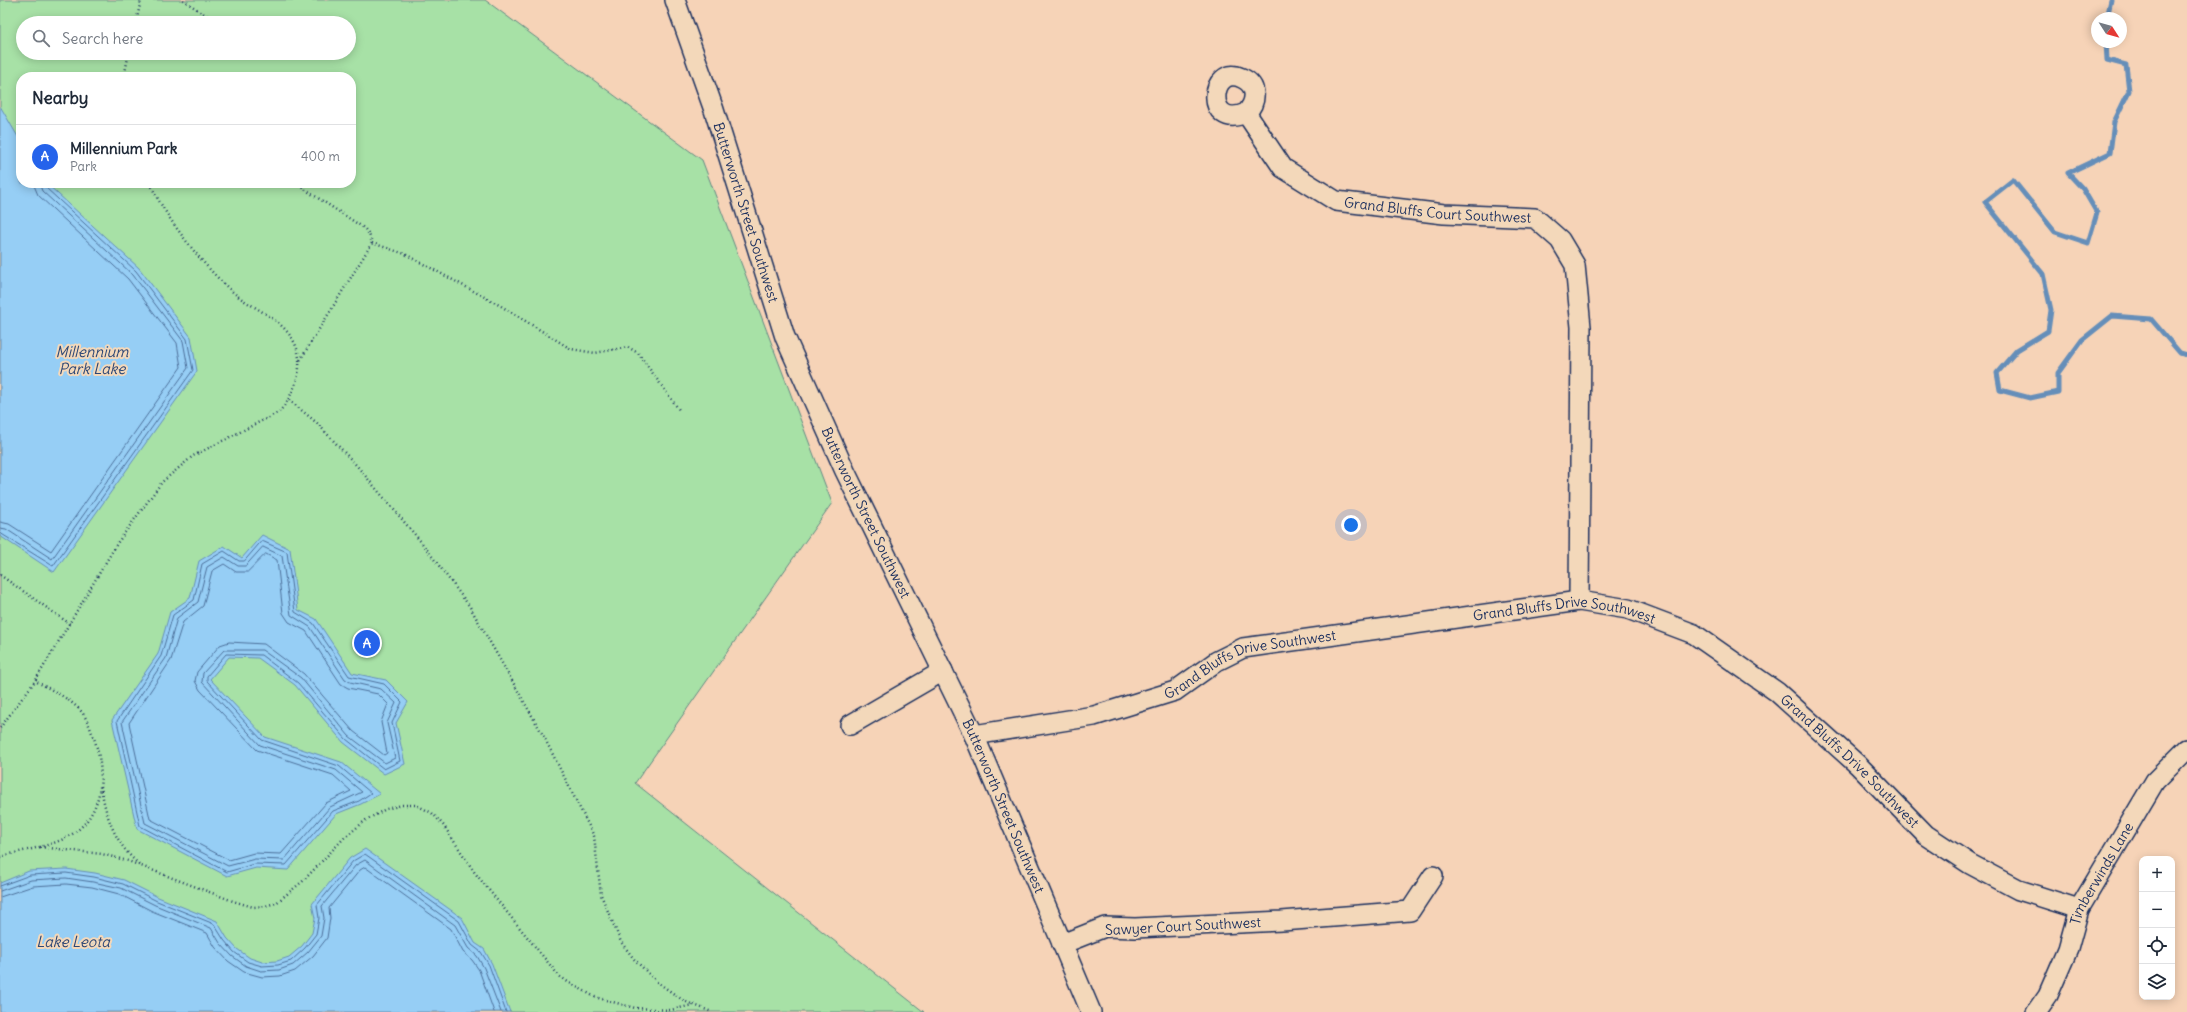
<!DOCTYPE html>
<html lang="en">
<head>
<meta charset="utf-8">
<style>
  :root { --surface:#fff; --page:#f6f6f7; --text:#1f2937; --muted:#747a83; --line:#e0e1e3; --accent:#2563eb }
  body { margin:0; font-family:Delius,sans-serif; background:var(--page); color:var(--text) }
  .controls { position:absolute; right:12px; bottom:12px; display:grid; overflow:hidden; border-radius:8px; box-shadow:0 2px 10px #0003 }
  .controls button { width:36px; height:36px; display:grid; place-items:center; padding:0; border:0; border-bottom:1px solid var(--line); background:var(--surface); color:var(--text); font:20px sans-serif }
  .compass { position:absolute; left:2091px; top:12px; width:36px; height:36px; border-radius:50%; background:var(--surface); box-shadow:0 2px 10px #0003; rotate:126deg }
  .you { position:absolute; left:1351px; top:525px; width:14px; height:14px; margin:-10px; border:3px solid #fff; border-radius:50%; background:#1a73e8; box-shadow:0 0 0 6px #1a73e833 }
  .badge { display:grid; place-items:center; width:26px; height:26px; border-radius:50%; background:var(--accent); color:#fff; font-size:13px; font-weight:700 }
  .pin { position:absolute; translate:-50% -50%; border:2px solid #fff; box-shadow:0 1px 4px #0006 }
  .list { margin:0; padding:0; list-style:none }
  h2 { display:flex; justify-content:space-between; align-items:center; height:52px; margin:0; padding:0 16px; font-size:17px }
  h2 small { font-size:13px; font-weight:400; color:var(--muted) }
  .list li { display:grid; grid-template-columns:26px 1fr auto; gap:12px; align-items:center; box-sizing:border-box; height:64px; padding:0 16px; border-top:1px solid var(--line) }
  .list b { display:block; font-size:15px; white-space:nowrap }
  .list p { margin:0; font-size:13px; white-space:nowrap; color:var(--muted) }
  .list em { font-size:13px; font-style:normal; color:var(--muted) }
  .icon { flex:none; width:22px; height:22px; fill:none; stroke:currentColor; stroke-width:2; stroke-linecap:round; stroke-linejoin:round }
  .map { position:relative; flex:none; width:2187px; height:1012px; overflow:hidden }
  .search { position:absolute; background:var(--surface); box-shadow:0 2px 10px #0003; left:16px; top:16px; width:340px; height:44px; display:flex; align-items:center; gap:10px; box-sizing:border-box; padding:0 14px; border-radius:22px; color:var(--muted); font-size:15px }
  .panel { position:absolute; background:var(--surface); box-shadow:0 2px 10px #0003; left:16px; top:72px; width:340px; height:116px; border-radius:16px }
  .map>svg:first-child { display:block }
</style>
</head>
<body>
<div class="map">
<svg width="2187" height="1012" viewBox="0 0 2187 1012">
  <rect width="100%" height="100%" fill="#f6d3b7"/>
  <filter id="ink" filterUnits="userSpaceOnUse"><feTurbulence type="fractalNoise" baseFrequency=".025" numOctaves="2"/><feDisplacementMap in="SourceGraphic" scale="8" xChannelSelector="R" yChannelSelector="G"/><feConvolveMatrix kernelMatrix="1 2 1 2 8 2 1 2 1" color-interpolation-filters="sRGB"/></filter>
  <g filter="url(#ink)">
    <path fill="#a7e1a6" stroke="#618882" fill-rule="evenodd" d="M0,0h485l217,160 130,343 -197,280 289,229h-924zM23,23h326v30h-326zM21,77h330v106h-330z"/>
    <g fill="#96cef5" stroke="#658eb9">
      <path d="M0,106l21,36v41h25l93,85 52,69 6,34 -143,201 -54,-36z"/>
      <path d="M262,535l28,14 8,61 18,9 36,54 34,7 22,22 -12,21 9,41 -21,10 -41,-32 -48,-57 -37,-27 -29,-1 -19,22 55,58 76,25 39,32 -19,10 -25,10 -48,56 -32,-2 -29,8 -90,-47 -25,-109 46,-66 12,-42 20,-14 9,-37 25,-15 18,12z"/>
      <path d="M365,849l97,69 13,25 9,6 8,15 18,48h-510v-129l29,-12 37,-2 29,4 29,7 34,17 59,24 10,17 10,11 13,9 12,4 15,-1 12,-4 13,-11 10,-13 3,-15 -3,-14 38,-46z"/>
    </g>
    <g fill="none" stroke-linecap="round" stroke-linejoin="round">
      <g stroke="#4c6f9a" stroke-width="1">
        <path d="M0,522l9,2 42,27 130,-184 -4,-24 -49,-64 -90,-84 -5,-12"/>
        <path d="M0,528l6,1 46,30 136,-191 -5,-27 -50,-66 -91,-84 -3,-8"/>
        <path d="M0,533l53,33 140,-196 -6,-31 -51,-68 -90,-83 -2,-5"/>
        <path d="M262,541l25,11 8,60 18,11 36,53 35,8 18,18 -10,21 8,38 -16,8 -38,-30 -48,-56 -37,-28 -35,-1 -19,22v5l55,59 77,26 32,27 -12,8 -26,10 -47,54 -31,-1 -28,8 -87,-46 -23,-105 44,-65 12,-41 21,-15 8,-36 22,-13 15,10h5z"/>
        <path d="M263,547l19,9 9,59 19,12 35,52 5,3 31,7 15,14 -9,20 8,35 -10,5 -36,-27 -48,-58 -39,-28h-38l-21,23 -1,9 58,63 76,25 26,22 -32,15 -46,53 -29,-1 -27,7 -83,-43 -23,-101 44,-64 11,-40 21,-16 9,-35 17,-10 14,9h7z"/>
        <path d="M266,554l11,6 6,53 6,9 17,9 35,53 7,4 30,6 10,10 -7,18 6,31 -3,2 -31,-24 -49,-57 -40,-30 -35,-2 -9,3 -23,27 -2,9 5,9 57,60 76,25 18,16 -25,12 -45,51 -27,-1 -25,7 -79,-41 -21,-96 42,-63 12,-38 20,-16 9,-35 12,-7 12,8h11z"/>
        <path d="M0,886l30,-11 36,-2 28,4 29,7 34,17 57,23 10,16 10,12 14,10 14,4 16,-1 13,-4 14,-13 11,-14 3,-16 -2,-13 36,-44 12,-7 94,67 13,24 9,7 8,13 17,47"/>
        <path d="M0,891l31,-11 35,-2 27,4 28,6 34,17 56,23 9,15 12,13 14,10 15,5 18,-1 14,-5 15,-13 13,-16 3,-18 -2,-12 34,-41 9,-5 90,65 13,23 9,8 7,12 17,44"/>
        <path d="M0,897l33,-11 33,-2 26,3 27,7 33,17 55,22 8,14 13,14 16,11 18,5 18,-1 15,-5 18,-15 14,-18 3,-20 -1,-10 31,-38 5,-3 86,62 12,23 9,8 7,10 15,42"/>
      </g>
      <g stroke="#658eb9" stroke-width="5">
        <path d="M2107,18l4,-18"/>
        <path d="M2106,42l1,18 19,5 3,26 -15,31 -4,31 -42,20 15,16 14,24 -9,30 -33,-11 -42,-52 -28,22 58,72 8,36 -3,21 -31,19 -20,23 3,17 30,8 28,-6v-19l24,-33 30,-24 39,3 29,34 7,2"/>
      </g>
      <defs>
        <g id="minor">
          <path id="s1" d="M675,0l39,110 71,227 60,134 129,264 117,277"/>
          <path id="s2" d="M1246,113c11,-11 12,-28 -4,-35 -33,-15 -38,53 4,35l37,55 53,33 108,13 91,4 25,22 15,25 6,62 -2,274"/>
          <path d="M850,725l93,-54"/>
          <path id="s3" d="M974,735l120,-19 81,-25 42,-30 26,-13 336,-47 49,8 66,25 83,58 81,73 68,70 44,29 49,26 60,19"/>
          <path d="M1062,944l43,-17 30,1 147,-7 128,-10 23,-35"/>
          <path id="s4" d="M2036,1012l12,-17 20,-46 11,-40 76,-128 32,-32"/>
        </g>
      </defs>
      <use href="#minor" stroke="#1b2f5e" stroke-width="22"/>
      <g stroke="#1b2f5e" stroke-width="2.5" stroke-dasharray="1 3" stroke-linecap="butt">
        <path d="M183,0l35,23"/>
        <path d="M136,23l5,-23"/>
        <path d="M124,77l5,-24"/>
        <path d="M295,183l69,45 5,6 3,9 -73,119"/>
        <path d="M372,243l33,11 96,52 70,43 24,4 33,-6 10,6 42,58"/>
        <path d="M289,400l28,23 40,43 65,77 48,64 73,128 51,101 7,59 20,47 13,17 23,23 27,19 28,11"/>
        <path d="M0,575l70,49"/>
        <path d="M0,728l35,-47 83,-139 44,-60 31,-26 86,-44c16,-18 28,-49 14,-72 -12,-21 -36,-30 -54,-43 -30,-23 -74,-79 -89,-114"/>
        <path d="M101,786c4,30 15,59 38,78"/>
        <path d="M40,847l62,7 26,7 105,40 20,6 12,-1 11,-3 27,-22 41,-43 22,-18 20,-11 16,-4h14l16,8 12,13 31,47 71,87 13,16 9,6 27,15 40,11 36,2 22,-5"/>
        <path d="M0,857c25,-8 57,-10 78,-27 28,-24 27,-65 14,-97 -3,-8 -6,-17 -13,-24 -12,-12 -29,-20 -44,-28"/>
      </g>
      <use href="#minor" stroke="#f3d8ba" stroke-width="19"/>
    </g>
  </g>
  <g text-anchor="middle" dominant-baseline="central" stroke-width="4" stroke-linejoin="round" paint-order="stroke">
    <g font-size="14" fill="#1b2f5e" stroke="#f3d8ba">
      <text stroke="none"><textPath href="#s2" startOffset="355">Grand Bluffs Court Southwest</textPath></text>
      <text stroke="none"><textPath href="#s1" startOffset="224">Butterworth Street Southwest</textPath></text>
      <text stroke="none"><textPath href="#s1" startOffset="548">Butterworth Street Southwest</textPath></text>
      <text stroke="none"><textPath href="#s3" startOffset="612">Grand Bluffs Drive Southwest</textPath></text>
      <text stroke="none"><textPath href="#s3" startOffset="288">Grand Bluffs Drive Southwest</textPath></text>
      <text stroke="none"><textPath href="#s3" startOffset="948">Grand Bluffs Drive Southwest</textPath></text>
      <text stroke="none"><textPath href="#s1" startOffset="872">Butterworth Street Southwest</textPath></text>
      <text stroke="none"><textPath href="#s4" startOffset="154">Timberwinds Lane</textPath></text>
      <text transform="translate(1183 926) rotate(-3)">Sawyer Court Southwest</text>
    </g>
    <g font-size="15" font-style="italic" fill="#2d4775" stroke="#f3d8ba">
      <text x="92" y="351">Millennium<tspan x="92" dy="17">Park Lake</tspan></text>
      <text x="73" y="941">Lake Leota</text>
    </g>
  </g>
</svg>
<div class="controls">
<button>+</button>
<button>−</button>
<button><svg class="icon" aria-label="locate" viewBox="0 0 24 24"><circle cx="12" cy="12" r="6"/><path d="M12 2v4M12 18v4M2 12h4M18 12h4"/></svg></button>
<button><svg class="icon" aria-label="layers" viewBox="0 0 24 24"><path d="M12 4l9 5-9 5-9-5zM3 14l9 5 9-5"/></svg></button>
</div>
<svg class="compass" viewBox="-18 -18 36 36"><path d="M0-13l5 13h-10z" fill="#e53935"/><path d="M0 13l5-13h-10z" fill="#747a83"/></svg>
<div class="you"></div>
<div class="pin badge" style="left:367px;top:643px">A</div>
<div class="search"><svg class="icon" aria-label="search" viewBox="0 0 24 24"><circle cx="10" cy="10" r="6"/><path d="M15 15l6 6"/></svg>Search here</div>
<section class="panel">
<h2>Nearby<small></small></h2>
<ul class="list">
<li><span class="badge">A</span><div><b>Millennium Park</b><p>Park</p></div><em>400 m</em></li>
</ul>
</section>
</div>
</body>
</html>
